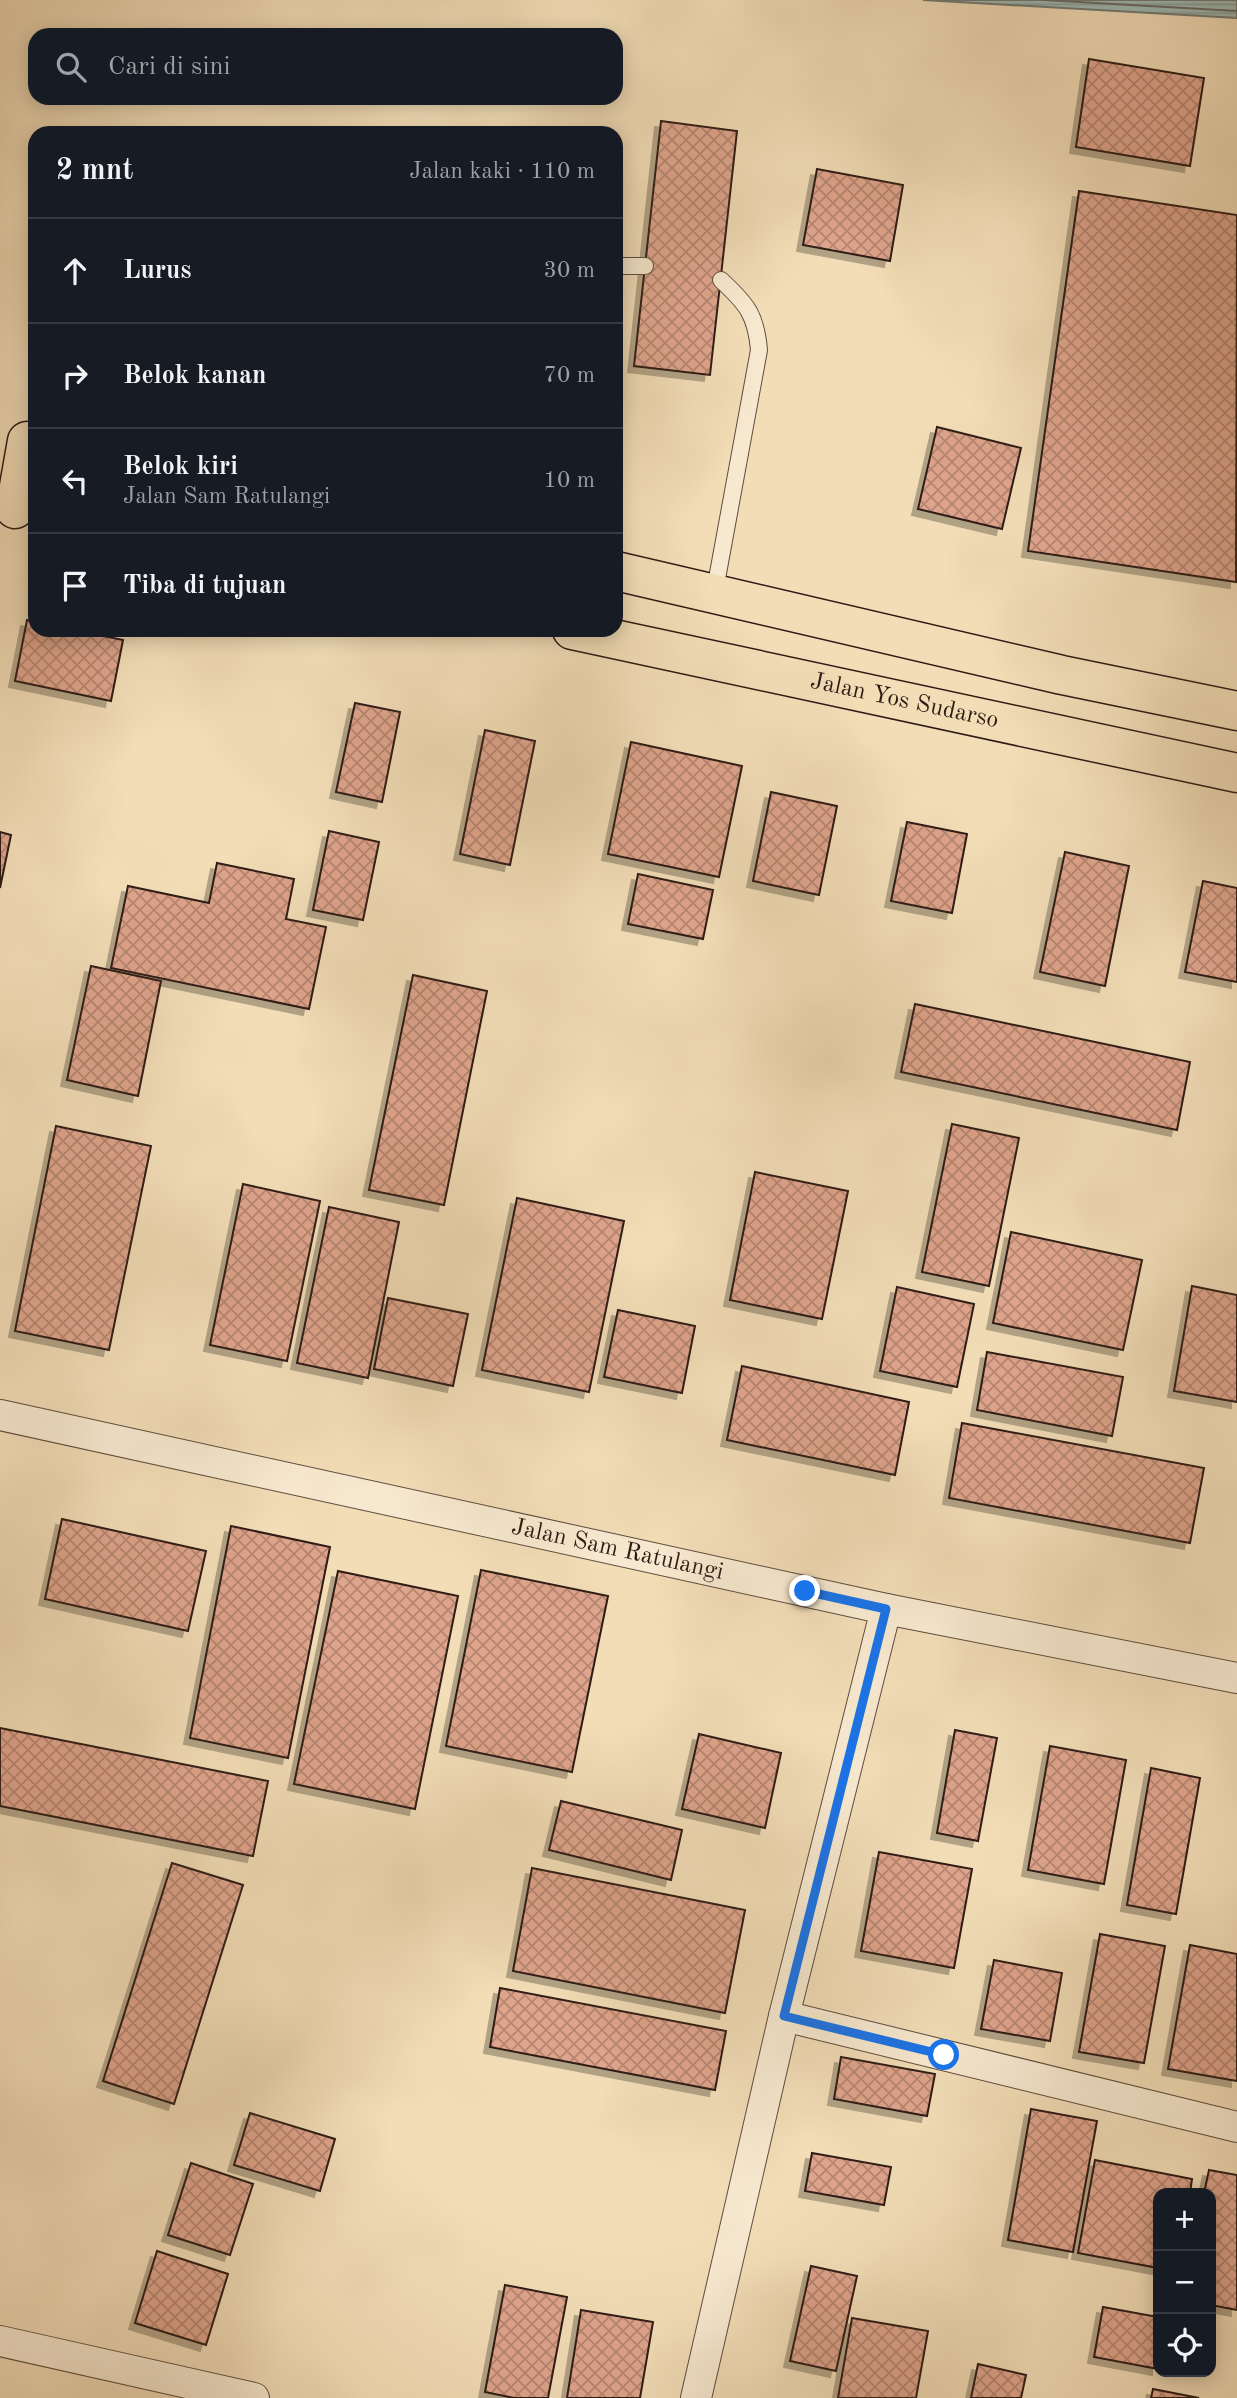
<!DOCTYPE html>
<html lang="id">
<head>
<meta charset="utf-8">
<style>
  :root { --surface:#171b24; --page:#242831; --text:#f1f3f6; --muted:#9ea1a6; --line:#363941 }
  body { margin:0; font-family:"Old Standard TT",serif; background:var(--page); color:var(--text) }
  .controls { position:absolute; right:21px; bottom:21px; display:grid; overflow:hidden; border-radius:14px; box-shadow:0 4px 18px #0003 }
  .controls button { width:63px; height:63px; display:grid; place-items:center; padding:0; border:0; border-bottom:2px solid var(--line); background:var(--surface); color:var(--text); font:35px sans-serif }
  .stop { position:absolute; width:21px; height:21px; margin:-16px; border:5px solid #1a73e8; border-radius:50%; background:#fff }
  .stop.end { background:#1a73e8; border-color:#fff; box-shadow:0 2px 7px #0008 }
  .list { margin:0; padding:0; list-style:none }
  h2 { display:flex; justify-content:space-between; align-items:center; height:91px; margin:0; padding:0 28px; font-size:30px }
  h2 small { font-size:23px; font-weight:400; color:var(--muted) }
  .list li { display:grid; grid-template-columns:46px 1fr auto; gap:21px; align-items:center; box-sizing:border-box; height:105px; padding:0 28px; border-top:2px solid var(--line) }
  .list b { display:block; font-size:26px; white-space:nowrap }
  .list p { margin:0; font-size:23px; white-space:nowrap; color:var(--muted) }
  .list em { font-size:23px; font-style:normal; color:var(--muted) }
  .icon { flex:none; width:38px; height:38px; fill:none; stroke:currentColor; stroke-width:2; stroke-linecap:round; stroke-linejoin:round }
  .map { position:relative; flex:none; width:1237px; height:2398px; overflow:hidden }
  .search { position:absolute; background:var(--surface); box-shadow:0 4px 18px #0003; left:28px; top:28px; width:595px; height:77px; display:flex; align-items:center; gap:18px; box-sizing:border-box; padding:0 24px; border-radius:21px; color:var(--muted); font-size:26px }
  .panel { position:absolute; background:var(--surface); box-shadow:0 4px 18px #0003; left:28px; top:126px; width:595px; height:511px; border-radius:21px }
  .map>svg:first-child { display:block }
</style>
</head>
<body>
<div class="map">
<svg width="1237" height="2398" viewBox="0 0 1237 2398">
  <defs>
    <pattern id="water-rules" width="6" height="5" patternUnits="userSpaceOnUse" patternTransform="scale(1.75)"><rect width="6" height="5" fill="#9dbab6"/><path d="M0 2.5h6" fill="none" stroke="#889f9c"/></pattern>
    <pattern id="building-cross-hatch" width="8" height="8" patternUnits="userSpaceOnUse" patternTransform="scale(1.75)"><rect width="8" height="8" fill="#dfa48c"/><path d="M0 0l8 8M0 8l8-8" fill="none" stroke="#b58571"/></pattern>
    <filter id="shadow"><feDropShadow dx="-6" dy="6" stdDeviation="0" flood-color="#0004"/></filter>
  </defs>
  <rect width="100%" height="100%" fill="#f2ddb7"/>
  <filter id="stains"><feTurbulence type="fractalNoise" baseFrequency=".00286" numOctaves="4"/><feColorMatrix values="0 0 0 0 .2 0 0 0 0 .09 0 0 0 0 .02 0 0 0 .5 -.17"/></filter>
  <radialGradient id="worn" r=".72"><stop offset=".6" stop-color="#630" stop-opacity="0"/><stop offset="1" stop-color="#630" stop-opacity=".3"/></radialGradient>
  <path fill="url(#water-rules)" stroke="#707a75" stroke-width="2" d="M923,0h314v18z"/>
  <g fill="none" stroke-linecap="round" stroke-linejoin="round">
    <path stroke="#656a65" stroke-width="2" d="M1043,0l194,11"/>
  </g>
  <g fill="url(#building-cross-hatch)" stroke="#2d1b14" stroke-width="2" filter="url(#shadow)">
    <path d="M1089,59l115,19 -14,88 -114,-19z"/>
    <path d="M661,121l76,10 -27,244 -76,-9z"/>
    <path d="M817,169l86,16 -13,76 -87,-16z"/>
    <path d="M1079,191l158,24 -1,367 -208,-31z"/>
    <path d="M937,427l84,21 -19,81 -84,-20z"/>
    <path d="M27,620l8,2v8h40l48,10 -12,61 -96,-20z"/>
    <path d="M355,703l45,9 -18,90 -46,-10z"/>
    <path d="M485,730l50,11 -25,124 -50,-11z"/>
    <path d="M631,742l111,24 -23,111 -111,-23z"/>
    <path d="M771,792l66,14 -18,89 -66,-14z"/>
    <path d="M907,822l60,12 -15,79 -61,-12z"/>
    <path d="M329,831l50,11 -16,78 -50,-10z"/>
    <path d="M0,832l11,3 -11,53z"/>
    <path d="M1065,852l64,14 -24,120 -65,-14z"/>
    <path d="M217,863l77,16 -8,40 40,8 -17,82 -198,-41 17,-82 81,17z"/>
    <path d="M638,874l75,16 -10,49 -75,-15z"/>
    <path d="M1203,881l34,7v94l-52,-10z"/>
    <path d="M91,966l70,15 -23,115 -71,-16z"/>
    <path d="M413,975l74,16 -43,214 -75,-15z"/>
    <path d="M915,1004l275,58 -13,68 -276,-58z"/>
    <path d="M952,1124l67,14 -30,148 -67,-14z"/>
    <path d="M56,1126l95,20 -42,204 -94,-19z"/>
    <path d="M755,1172l93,19 -26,128 -92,-19z"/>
    <path d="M243,1184l77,17 -33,160 -77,-16z"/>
    <path d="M517,1198l107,23 -35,171 -107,-22z"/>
    <path d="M329,1207l70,15 -31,156 -71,-15z"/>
    <path d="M1011,1232l131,28 -19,90 -130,-27z"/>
    <path d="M1192,1286l45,9v107l-63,-11z"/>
    <path d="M897,1287l77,17 -17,83 -77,-16z"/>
    <path d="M388,1298l80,16 -15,72 -79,-17z"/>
    <path d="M618,1310l77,16 -13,67 -78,-16z"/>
    <path d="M987,1352l136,25 -11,59 -135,-26z"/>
    <path d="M742,1366l167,36 -14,73 -168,-35z"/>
    <path d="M962,1423l242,45 -14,75 -241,-45z"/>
    <path d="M62,1519l144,32 -18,80 -143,-32z"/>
    <path d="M231,1526l99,21 -42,211 -98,-20z"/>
    <path d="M481,1570l127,26 -36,176 -126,-26z"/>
    <path d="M338,1571l120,25 -43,213 -121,-25z"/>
    <path d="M0,1728l268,53 -15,75 -253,-50z"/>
    <path d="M955,1730l42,8 -19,103 -41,-8z"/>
    <path d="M699,1734l82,19 -16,75 -83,-19z"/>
    <path d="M1050,1746l76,14 -22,124 -76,-14z"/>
    <path d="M1151,1768l49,10 -24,136 -49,-9z"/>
    <path d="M561,1801l121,29 -11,50 -122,-30z"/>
    <path d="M879,1852l93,17 -18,99 -93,-17z"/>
    <path d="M172,1863l71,22 -69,219 -71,-23z"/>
    <path d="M532,1868l213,42 -20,103 -212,-42z"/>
    <path d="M1100,1934l65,12 -21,117 -65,-11z"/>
    <path d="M1190,1945l47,9v127l-69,-12z"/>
    <path d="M994,1960l68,13 -12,68 -69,-12z"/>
    <path d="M500,1988l226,43 -11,59 -225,-43z"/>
    <path d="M841,2057l94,17 -8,42 -93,-17z"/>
    <path d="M1031,2109l66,12 -24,131 -65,-12z"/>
    <path d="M250,2113l85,26 -15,52 -86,-26z"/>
    <path d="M812,2153l79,14 -7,38 -79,-14z"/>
    <path d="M1095,2160l97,19 -2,14h-32v75l-80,-15z"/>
    <path d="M191,2163l62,21 -23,71 -62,-20z"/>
    <path d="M1209,2170l28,5v135l-26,-5v-112h-7z"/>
    <path d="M157,2251l71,23 -22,71 -71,-22z"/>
    <path d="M811,2266l46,10 -21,95 -46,-10z"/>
    <path d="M505,2285l62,12 -19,101h-34l-29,-6z"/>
    <path d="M1103,2307l55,10v52l-64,-12z"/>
    <path d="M581,2310l72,12 -13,76h-73z"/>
    <path d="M852,2318l76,13 -12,67h-78z"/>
    <path d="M978,2364l48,11 -5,23h-50z"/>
    <path d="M1153,2389l46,9h-48z"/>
  </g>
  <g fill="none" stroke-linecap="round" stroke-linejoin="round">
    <defs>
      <g id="service">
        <path d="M616,266h29"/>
        <path d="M714,595l45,-245c-3,-35 -12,-46 -38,-70"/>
      </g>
      <g id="minor">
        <path id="s1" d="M0,1415l886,194 351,69"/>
        <path d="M784,2016l453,111"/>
        <path d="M0,2341l254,57"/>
        <path d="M696,2398l88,-382 102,-407"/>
      </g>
      <g id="trunk">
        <path d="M15,509l12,-68"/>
        <path d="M616,571l446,104 175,36"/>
        <path id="s2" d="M572,630l665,143"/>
      </g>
    </defs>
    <use href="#service" stroke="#5e4c3d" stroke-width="18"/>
    <use href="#minor" stroke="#5e4c3d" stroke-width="32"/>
    <use href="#trunk" stroke="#2d1b14" stroke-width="41"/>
    <use href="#service" stroke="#f7e9d0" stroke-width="16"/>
    <use href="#minor" stroke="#f7e9d0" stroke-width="30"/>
    <use href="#trunk" stroke="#f2ddb7" stroke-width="38"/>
  </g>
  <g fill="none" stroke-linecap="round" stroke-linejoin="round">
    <path stroke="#1a73e8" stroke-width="9" d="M805,1591l81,18 -102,407 160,39"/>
  </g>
  <g text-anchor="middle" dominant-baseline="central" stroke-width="5" stroke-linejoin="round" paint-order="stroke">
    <g font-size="24" fill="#2d1b14" stroke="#f7e9d0">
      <text stroke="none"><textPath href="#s2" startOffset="340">Jalan Yos Sudarso</textPath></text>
      <text stroke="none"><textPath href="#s1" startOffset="632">Jalan Sam Ratulangi</textPath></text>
    </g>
  </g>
  <rect width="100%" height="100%" filter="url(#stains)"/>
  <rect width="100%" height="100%" fill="url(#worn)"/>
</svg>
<div class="controls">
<button>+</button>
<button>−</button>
<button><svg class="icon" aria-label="locate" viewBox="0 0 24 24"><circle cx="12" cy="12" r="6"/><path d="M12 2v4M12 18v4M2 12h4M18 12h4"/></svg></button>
</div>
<div class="stop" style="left:944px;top:2055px"></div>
<div class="stop end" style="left:805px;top:1591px"></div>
<div class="search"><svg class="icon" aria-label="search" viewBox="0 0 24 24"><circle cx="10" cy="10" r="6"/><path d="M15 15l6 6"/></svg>Cari di sini</div>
<section class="panel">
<h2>2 mnt<small>Jalan kaki · 110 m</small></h2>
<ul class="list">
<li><svg class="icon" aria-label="ahead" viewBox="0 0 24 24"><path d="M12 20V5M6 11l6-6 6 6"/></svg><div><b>Lurus</b></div><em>30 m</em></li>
<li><svg class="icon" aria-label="right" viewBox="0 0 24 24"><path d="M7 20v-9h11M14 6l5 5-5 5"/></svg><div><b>Belok kanan</b></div><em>70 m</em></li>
<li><svg class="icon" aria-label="left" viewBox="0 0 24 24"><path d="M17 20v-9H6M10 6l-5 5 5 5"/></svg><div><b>Belok kiri</b><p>Jalan Sam Ratulangi</p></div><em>10 m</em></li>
<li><svg class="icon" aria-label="arrive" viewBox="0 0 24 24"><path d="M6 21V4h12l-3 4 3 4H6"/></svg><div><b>Tiba di tujuan</b></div></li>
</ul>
</section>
</div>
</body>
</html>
